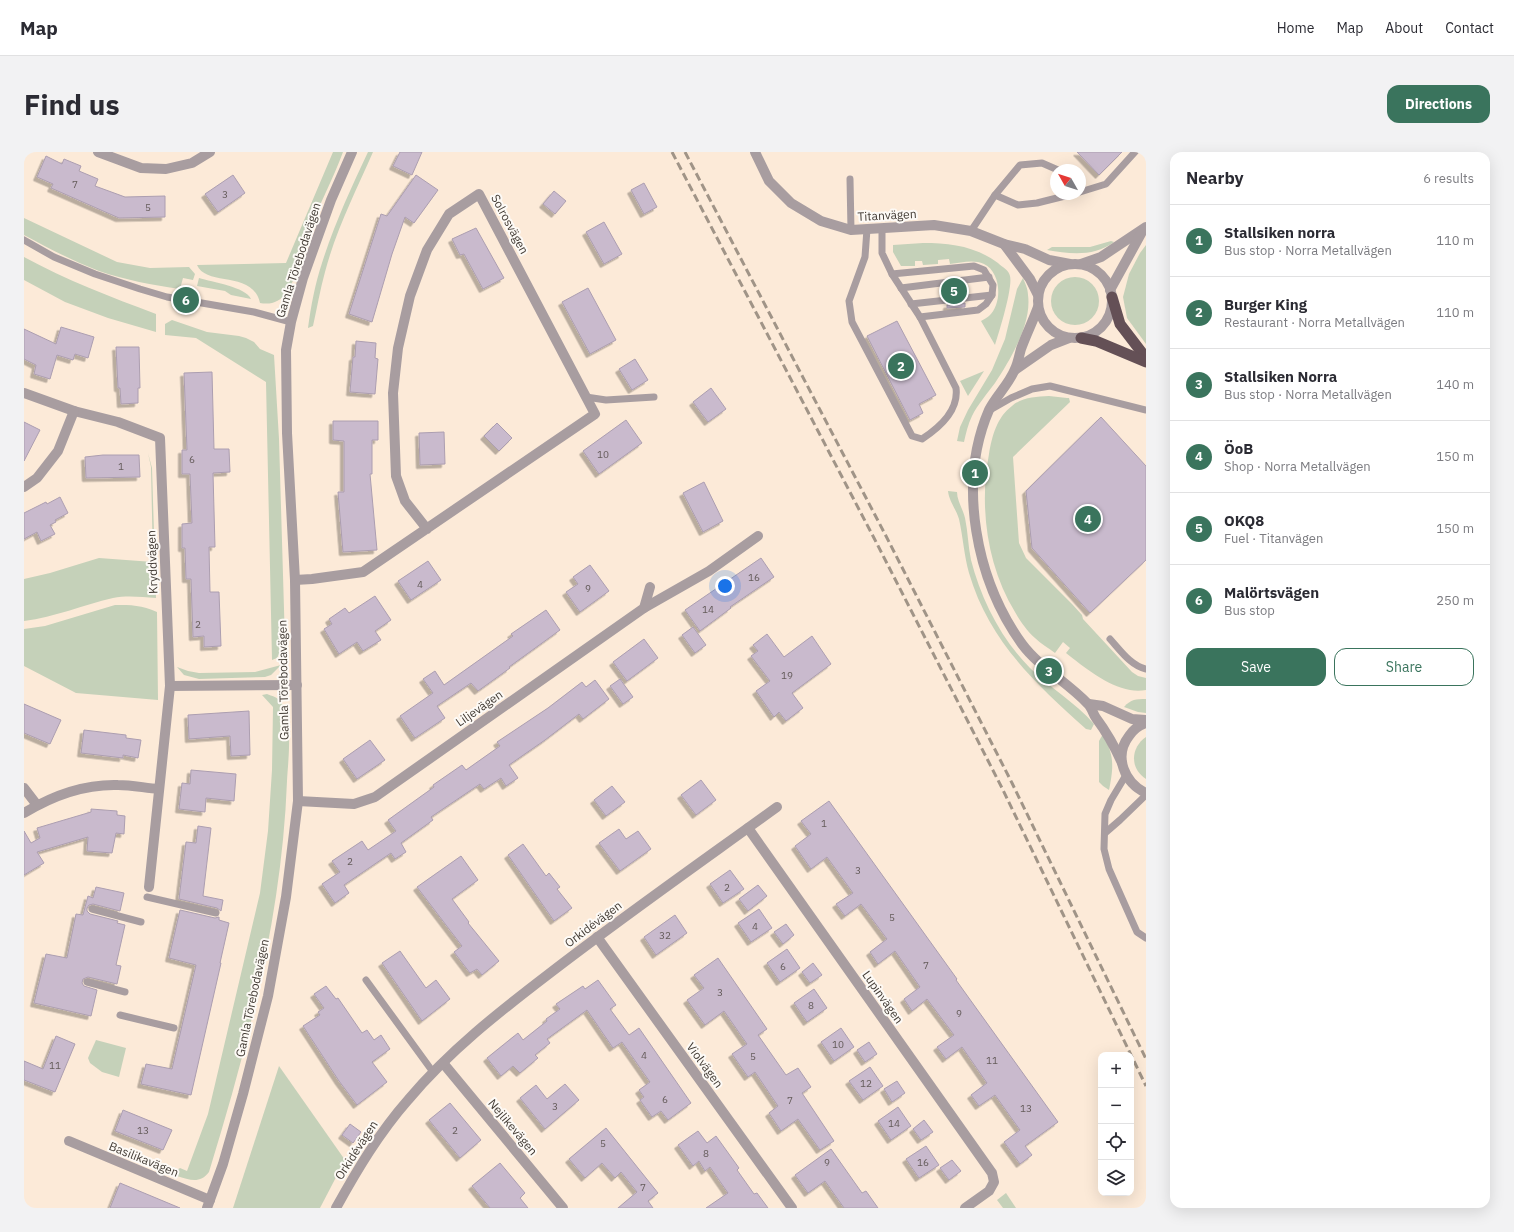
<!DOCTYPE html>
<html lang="en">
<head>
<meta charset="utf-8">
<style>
  :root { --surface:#fff; --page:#f2f2f3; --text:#2b2b33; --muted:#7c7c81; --line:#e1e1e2; --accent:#3a745d }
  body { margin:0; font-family:"IBM Plex Sans",sans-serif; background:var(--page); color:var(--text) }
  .controls { position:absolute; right:12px; bottom:12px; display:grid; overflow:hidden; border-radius:8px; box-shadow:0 4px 16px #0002 }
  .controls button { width:36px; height:36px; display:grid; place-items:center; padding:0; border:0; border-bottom:1px solid var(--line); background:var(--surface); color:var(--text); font:20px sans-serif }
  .compass { position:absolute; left:1026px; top:12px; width:36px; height:36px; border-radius:50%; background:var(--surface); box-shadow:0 4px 16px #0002; rotate:309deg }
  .you { position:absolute; left:701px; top:434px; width:14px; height:14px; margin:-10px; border:3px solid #fff; border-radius:50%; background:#1a73e8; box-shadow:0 0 0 6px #1a73e833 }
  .badge { display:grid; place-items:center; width:26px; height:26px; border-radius:50%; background:var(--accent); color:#fff; font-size:13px; font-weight:700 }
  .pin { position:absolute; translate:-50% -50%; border:2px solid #fff; box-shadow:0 1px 4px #0006 }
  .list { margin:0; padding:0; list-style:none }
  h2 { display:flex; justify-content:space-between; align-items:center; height:52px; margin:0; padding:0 16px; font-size:17px }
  h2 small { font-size:13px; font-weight:400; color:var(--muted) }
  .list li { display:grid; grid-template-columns:26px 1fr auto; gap:12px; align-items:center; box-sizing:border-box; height:72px; padding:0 16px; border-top:1px solid var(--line) }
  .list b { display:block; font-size:15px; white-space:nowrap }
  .list p { margin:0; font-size:13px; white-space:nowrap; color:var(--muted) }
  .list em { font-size:13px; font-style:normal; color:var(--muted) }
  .actions { display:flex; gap:8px; padding:12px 16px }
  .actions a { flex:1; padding:9px 0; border:1px solid var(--accent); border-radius:12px; text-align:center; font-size:14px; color:var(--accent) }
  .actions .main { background:var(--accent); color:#fff }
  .icon { flex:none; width:22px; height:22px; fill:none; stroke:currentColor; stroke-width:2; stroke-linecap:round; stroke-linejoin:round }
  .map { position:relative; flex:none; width:1122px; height:1056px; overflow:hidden; border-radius:12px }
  header { display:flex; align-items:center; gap:24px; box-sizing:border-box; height:56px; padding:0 20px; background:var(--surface); border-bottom:1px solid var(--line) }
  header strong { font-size:19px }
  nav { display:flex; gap:22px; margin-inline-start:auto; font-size:14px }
  .intro { display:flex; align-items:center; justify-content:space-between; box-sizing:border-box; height:96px; padding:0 24px }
  h1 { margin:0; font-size:28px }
  .button { padding:10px 18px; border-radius:12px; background:var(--accent); color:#fff; font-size:14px; font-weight:700 }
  main { display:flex; gap:24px; padding:0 24px }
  aside { flex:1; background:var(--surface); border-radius:12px; box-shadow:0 4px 16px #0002 }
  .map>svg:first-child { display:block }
</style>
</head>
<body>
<header>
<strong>Map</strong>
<nav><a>Home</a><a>Map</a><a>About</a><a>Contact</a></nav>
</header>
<div class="intro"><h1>Find us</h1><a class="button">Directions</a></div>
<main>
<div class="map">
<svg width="1122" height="1056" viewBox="0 0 1122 1056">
  <defs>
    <filter id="shadow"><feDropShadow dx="-3.5" dy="3.5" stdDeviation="0" flood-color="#0004"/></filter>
  </defs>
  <rect width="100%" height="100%" fill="#fcead8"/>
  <g fill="#c5d1b9">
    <path d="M309,0h10c-9,25 -22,49 -32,74 -8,20 -12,48 -24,66 -7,10 -16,13 -27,11 -7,-33 -54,-16 -63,-38l89,-2z"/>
    <path d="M344,0h5c-17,39 -37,78 -48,120 -5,18 -8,36 -12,54l-5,2c3,-22 7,-44 14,-65 12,-38 29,-75 46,-111z"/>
    <path d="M0,66l93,44 33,6 39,-1 6,7 -2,6 -10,-2 -3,11c-27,-4 -55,-9 -81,-18 -26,-10 -51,-23 -75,-36z"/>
    <path d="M1087,89l3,1c-20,15 -44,12 -67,8l5,-3h38z"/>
    <path d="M899,91c27,0 52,3 75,20 4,4 11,7 12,13 3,12 -11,56 -15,69l-14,-24c3,-2 6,-3 8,-5 14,-13 12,-44 -5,-52 -11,-5 -23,-1 -34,0l-1,-5 -11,1v4l-15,1 -1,-4h-7v5h-14l-8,-14v-7z"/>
    <path d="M1122,93v99l-19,-26 -4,-21 6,-23 11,-21z"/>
    <path d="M0,105c42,23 87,40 132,57v18l-48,-14 -43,-16 -41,-22z"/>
    <circle cx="1051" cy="149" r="24"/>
    <path d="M175,126c13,4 47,9 52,21l-20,-4 -6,-4 -28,-5z"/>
    <path d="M999,126c2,5 5,11 5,17 4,29 -18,65 -33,88 -8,11 -17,21 -23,33 -4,8 -6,17 -8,26l-7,-1 3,-14 8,-17 24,-40 13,-31 12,-50z"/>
    <path d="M148,168l35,12 32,4 7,2 8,4 6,7 14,6 5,84 6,204 -8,15 -5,2 -6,-278 -70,-44 -31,-3v-11z"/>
    <path d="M960,219l-16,25 -8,-15z"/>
    <path d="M1025,244l18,2h2l1,4 -57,55 6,86 7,15 46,46 10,11 1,4 49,53 6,4 8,2v12c-5,1 -11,1 -16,0 -23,-4 -46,-23 -64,-37l4,-5 -7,-6 -8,11c-6,-5 -14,-9 -20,-15 -8,-7 -15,-17 -20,-26 -28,-46 -36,-105 -26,-158 3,-18 8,-37 23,-48 10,-9 24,-9 37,-10z"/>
    <path d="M124,301l4,15 4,130c-14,-1 -29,-3 -43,0 -30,7 -58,19 -89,23v-42l26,-6 49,-15 54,4 -2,-95z"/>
    <path d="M924,339l9,1c0,9 6,17 8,26 3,14 3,28 6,42 10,39 30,79 59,108 20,20 45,34 64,56l-3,6 -5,-1c-51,-46 -97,-88 -117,-156 -5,-18 -6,-36 -10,-54 -3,-10 -10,-18 -11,-28z"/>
    <path d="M91,453c16,0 27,0 42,7l1,88 -82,-7 -52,-27v-37l21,-3z"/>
    <path d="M257,513l-10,10 -6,2 -66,2 -15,-4 -7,-8 11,4 11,2 56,-1z"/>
    <path d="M243,542c5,2 10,3 13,7 14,17 8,59 7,80 -5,134 -39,264 -78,391 -9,12 -19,8 -32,4v-6l3,-2 7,3 21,-57 52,-221 8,-62 4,-61 1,-63 -11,-12z"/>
    <path d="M1122,547v14l-8,-1 -14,-5c7,-8 12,-8 22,-8z"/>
    <path d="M1079,582c11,22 11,31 6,56l-6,-4 -4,-4v-41z"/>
    <path d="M1122,585v42c-17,-11 -15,-32 0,-42z"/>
    <path d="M72,888l30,8 -7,29 -17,-5 -12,-9 -2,-5z"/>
    <path d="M255,914l66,94 -25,48h-87z"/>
    <path d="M982,1041l10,15h-13l-6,-8z"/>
  </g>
  <g fill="#c9bacd" stroke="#ac9eb0" filter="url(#shadow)">
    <path d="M376,0h22l-10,23 -19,-9z"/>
    <path d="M1053,0h45l-23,23z"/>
    <path d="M22,4l16,8 2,-5 17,7 -2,5 19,8 -3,7 30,11 40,-1v21l-46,1 -68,-30 2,-4 -16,-7z"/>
    <path d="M209,23l12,18 -27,19 -13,-18z"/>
    <path d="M392,23l22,15 -24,33 -9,-6 -13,37 -20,68 -23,-8 32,-100 6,2z"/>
    <path d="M620,31l13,24 -13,7 -13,-24z"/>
    <path d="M530,39l12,10 -11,13 -12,-10z"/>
    <path d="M580,70l18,32 -18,10 -18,-32z"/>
    <path d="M452,76l28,50 -21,11 -19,-35 -4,1 -8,-16z"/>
    <path d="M940,133l1,8 -19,2v-8z"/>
    <path d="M564,136l28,52 -26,14 -28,-52z"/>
    <path d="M941,151v4l-18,1v-3z"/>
    <path d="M873,169l39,74 -17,9 4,9 -13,7 -43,-84z"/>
    <path d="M37,175l33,10 -6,21 -13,-4 -2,6 -16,-5 -7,24 -16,-5 2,-9 -12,-6v-30l32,15z"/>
    <path d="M332,189l20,2 -1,15 3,1 -3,35 -25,-2 3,-35h2z"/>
    <path d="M92,195h23l1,41h-2v15l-17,1 -1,-16h-2z"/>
    <path d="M611,207l13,21 -16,10 -13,-21z"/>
    <path d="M188,220l2,77h15l1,23 -17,1 2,74h-6l1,45h9l2,54 -17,1v-11l-11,1 -2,-58h-5l-1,-31h-3v-24l10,-1 -2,-49h-8v-24h5l-3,-77z"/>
    <path d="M687,236l15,21 -18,13 -15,-20z"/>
    <path d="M1077,265l45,49v94l-56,53 -58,-65 -6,-57z"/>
    <path d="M602,268l16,23 -43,31 -16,-23z"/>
    <path d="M309,269h45v19h-6v34h-2l7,76 -34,2 -5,-60h6v-51l-11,-1z"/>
    <path d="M0,270l16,8 -16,31z"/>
    <path d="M473,271l15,15 -13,13 -15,-15z"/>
    <path d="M420,280l1,32 -25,1 -1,-32z"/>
    <path d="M79,303h36l1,22 -54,1 -1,-21z"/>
    <path d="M680,330l19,39 -20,11 -20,-39z"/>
    <path d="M36,345l8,16 -13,7 1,2 -6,3 5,9 -14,7 -4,-9 -13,7v-26l22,-11 1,2z"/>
    <path d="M737,406l13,19 -44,30 1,1 -31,23 -15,-21z"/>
    <path d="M404,409l13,19 -30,20 -13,-19z"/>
    <path d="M566,413l19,26 -29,21 -14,-20 12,-8 -5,-7z"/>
    <path d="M351,444l16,24 -16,11 6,9 -18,11 -6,-9 -18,12 -15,-25 8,-5 -3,-5 16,-11 4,5z"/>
    <path d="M522,458l14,20 -51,37 1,1 -32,23 -7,-8 -34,23 8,12 -30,20 -15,-22 33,-23 -10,-14 12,-8 9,14 69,-49 -2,-2z"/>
    <path d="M669,475l13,18 -11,8 -13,-18z"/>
    <path d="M743,482l17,23 28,-21 19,28 -39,29 11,15 -17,13 -7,-9 -5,5 -18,-26 14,-10 -19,-25 7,-5 -5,-6z"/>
    <path d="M620,487l14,19 -31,23 -14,-19z"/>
    <path d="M596,527l13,18 -10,7 -13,-18z"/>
    <path d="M571,528l14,19 -26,20 -4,-5 -34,26 -36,25 9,13 -12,8 -5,-8 -17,11 -4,-5 -49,33 2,3 -32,23 5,9 -11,7 -4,-6 -47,32 5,8 -14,10 -13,-19 18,-12 -8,-11 30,-20 6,9 28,-19 -8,-11 46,-33 -1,-2 29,-20 4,5 34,-24 -3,-4 51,-34 34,-26 4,5z"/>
    <path d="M0,552l37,16 -11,24 -26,-11z"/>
    <path d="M225,559l1,44 -19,1 -1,-20 -41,3 -1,-24z"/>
    <path d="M60,578l42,5v3l15,2 -3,18 -15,-3v3l-42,-5z"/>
    <path d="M346,588l15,20 -28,19 -14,-20z"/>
    <path d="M167,618l45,4 -2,27 -28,-3 -1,14 -26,-3 3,-26 8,1z"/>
    <path d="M677,628l15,20 -20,15 -15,-20z"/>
    <path d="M588,634l13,16 -19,14 -12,-16z"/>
    <path d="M805,649l128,178 -1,1 102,142 -33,24 7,9 -12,9 -16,-22 16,-12 -25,-35 -16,11 -8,-11 16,-12 -25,-36 -16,12 -9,-12 17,-12 -27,-36 -15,12 -8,-12 16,-12 -25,-36 -17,13 -8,-12 17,-13 -26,-35 -16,12 -9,-12 17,-11 -26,-36 -16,12 -16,-23 16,-12 -10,-13z"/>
    <path d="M67,657l26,2v4l8,1 -1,18 -8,-1 -4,20 -25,-2 1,-14 -51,15 7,11 -20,12v-44l7,12 9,-5 -3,-10 54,-16z"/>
    <path d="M174,674l13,2 -8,68 20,4 -2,11 -4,-3 -38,-9 7,-57 10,1z"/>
    <path d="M595,677l7,10 12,-8 13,18 -31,22 -21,-28z"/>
    <path d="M499,692l23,32 3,-3 11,14 -3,2 15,19 -18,13 -46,-66z"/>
    <path d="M437,704l17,24 -26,19 17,23 -1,1 31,38 -17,14 -5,-6 -7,4 -16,-21 8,-6 -45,-59z"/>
    <path d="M706,718l14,19 -21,14 -13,-19z"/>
    <path d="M734,733l9,11 -19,15 -9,-12z"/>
    <path d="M72,735l28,6 -4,18 -27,-7 -4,1 -2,3v3l3,3 28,7 -1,2 8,2 -9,40 5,1 -4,18 -29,-7 -5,2 -1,4 2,3 13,4 -6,26 -57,-13 12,-49 21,4 9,-44 7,1 5,-19 5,2z"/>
    <path d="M735,757l13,19 -21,14 -13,-19z"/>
    <path d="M156,758l35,8 4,-1v3l10,3 -9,40h1l-30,132 -50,-11 5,-20 26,5 24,-104 -27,-7z"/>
    <path d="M651,763l12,18 -31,22 -12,-18z"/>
    <path d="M762,772l8,11 -11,9 -9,-12z"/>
    <path d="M763,797l13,19 -20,14 -13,-19z"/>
    <path d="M376,799l26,37 10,-8 14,19 -28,22 -40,-58z"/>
    <path d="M694,806l49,71 -9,6 28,40 12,-7 13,19 -9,6 32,48 -14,9 -22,-31 -17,12 -12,-18 9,-7 -23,-34 -7,5 -16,-23 15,-10 -23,-33 -19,14 -18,-25 17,-12 -10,-13z"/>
    <path d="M789,811l9,12 -12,8 -8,-11z"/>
    <path d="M574,828l18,25 -6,4 19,26 10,-7 52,75 -23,17 -7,-9 -9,6 -12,-17 4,-3 -5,-7 11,-8 -28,-40 -9,6 -26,-38 -40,29 3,4 -15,12 3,3 -18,15 -7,-7 -12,10 -14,-18 31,-25 5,7 24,-19 -1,-2 14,-10 -4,-5 27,-18 2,3z"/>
    <path d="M302,834l10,13 2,-1 24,35 5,-3 7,10 7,-5 9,14 -18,13 15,20 -30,23 -18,-24 -36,-55 17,-11 -2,-3 6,-4 -10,-14z"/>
    <path d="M790,837l13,19 -20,14 -13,-19z"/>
    <path d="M817,876l13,19 -20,14 -13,-19z"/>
    <path d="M32,884l19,8 -20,48 -31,-12v-19l19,8z"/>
    <path d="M845,890l8,12 -12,8 -8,-12z"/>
    <path d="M846,915l13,19 -20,14 -14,-19z"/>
    <path d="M873,929l8,12 -13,9 -8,-13z"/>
    <path d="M541,932l14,16 -34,29 -25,-31 16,-13 11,14z"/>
    <path d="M426,951l31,37 -21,18 -31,-38z"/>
    <path d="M874,955l13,19 -20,14 -13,-19z"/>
    <path d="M99,958l49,20 -9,20 -48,-19z"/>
    <path d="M900,968l9,12 -12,8 -8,-11z"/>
    <path d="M326,972l11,8 -8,11 -11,-8z"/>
    <path d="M582,976l52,65 -10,8 5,7h-35l19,-16 -16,-20 -6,6 -13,-15 -17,15 -16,-19z"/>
    <path d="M674,979l9,12 9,-7 23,32 -2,2 17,24 3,-1 11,15h-62l22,-15 -18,-26 -5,4 -6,-10 -6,5 -15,-21z"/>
    <path d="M902,994l13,19 -20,13 -13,-19z"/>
    <path d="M807,997l31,44 4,-2 12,17h-34l-19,-27 -17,12 -13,-18z"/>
    <path d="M928,1008l9,11 -12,9 -9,-12z"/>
    <path d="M476,1011l25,30 -5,5 8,10h-38l-18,-22z"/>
    <path d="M96,1031l60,25h-70z"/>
  </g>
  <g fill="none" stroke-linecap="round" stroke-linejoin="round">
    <g stroke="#a89da0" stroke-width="7">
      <path d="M826,27l1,51"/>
      <path d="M1056,40l26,-8 29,-32"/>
      <path d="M971,43l25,-30 22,-2 16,7"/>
      <path d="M843,77l-2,28 -16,44 3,21 60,114 10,3c17,-11 37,-28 34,-51l-36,-71 -28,-43 -10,-21v-24"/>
      <path d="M947,79l24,-36 23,10 19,-2 36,-9"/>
      <path d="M0,88l30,17 41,17 45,15 27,8 87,15 37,10"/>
      <path d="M868,122l82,-8 10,4 9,15 -1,10 -6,9 -8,6 -58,7"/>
      <path d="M877,136l88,-11"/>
      <path d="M887,152l81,-9"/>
      <path d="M562,245l20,3 48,-3"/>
      <path d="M966,258l21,-12 21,-9 18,-3 96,24"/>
      <path d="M1086,487c10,11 21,27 36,30"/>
      <path d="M1102,623l-15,25 -6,14 -1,35 5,20 28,63 9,6"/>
      <path d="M1081,681l15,-13 26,-25"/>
      <path d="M123,745l69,16"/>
      <path d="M68,757l49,13"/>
      <path d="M342,828l67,92"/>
      <path d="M63,830l38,10"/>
      <path d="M96,863l54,13"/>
    </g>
    <g stroke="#a89da0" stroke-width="10">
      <path d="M74,0l43,16 25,1 26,-6 18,-11"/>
      <path d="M731,0l14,29 22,22 30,18 30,9 83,-5 37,6 33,13 21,5 24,11 21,4"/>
      <path d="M980,92l26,35 8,16"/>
      <circle cx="1051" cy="149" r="37"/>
      <path d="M1057,112l20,-7 45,-30"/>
      <path d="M1086,138l32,-58"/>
      <path d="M1014,155c-5,14 -12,28 -17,42 -2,7 -3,14 -6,20 -6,15 -19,27 -26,41 -32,74 -13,170 33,234 17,23 45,38 65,59 5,4 6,11 9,15 12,16 18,27 26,45"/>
      <path d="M991,218l36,-25 18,-7"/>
      <path d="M0,241l50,18 44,11 42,16 10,248 -21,201"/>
      <path d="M0,335l13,-9 21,-27 16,-40"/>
      <path d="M271,428l17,-1 51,-7 232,-158 -116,-220 -30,20 -22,36 -17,46 -12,52 -5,45 3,83 9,25 22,28"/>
      <path d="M620,456l65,-37 49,-35"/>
      <path d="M146,534l127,-1"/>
      <path d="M1065,552l14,2 29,13 14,1"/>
      <path d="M1122,571c-7,2 -13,7 -17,13 -16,21 -4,47 17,57"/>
      <path d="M0,636l13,17"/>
      <path d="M274,649l56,3 21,-7 269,-189 6,-21"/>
      <path d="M0,661c28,-17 61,-29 94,-28 14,0 27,3 41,4"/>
      <path d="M724,676l244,345 2,9 -5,9 -24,17"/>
      <path d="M573,785l195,271"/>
      <path d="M419,911l120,145"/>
      <path d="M45,989l141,59"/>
      <path d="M183,1056l16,-44 20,-70 25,-98 18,-99 12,-96 -3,-221 -8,-147 -1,-83 5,-28 12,-44 28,-78 21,-48"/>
      <path d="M312,1056c21,-38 43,-75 72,-108 41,-49 91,-88 142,-127 74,-57 151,-111 227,-166"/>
    </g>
    <g stroke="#645056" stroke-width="11">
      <path d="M1088,145l8,27 26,34"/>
      <path d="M1057,186l15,3 50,21"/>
    </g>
    <g stroke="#a09487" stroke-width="3" stroke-dasharray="8 4" stroke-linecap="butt">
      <path d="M648,0l202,386 128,250 144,298"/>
      <path d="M661,0l201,384 126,247 134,276"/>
    </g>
  </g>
  <g text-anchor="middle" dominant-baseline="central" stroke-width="4" stroke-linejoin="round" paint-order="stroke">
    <g font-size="10" fill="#645b5a">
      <text x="51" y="32">7</text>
      <text x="201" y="42">3</text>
      <text x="124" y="55">5</text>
      <text x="579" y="302">10</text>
      <text x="168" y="307">6</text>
      <text x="97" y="314">1</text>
      <text x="730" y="425">16</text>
      <text x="396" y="432">4</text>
      <text x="564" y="436">9</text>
      <text x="684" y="457">14</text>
      <text x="174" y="472">2</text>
      <text x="763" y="523">19</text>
      <text x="800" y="671">1</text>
      <text x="326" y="709">2</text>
      <text x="834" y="718">3</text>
      <text x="703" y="735">2</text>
      <text x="868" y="765">5</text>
      <text x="731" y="774">4</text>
      <text x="641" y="783">32</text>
      <text x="902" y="813">7</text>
      <text x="759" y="814">6</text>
      <text x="696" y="840">3</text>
      <text x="787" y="853">8</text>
      <text x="935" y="861">9</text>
      <text x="814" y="892">10</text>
      <text x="620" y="903">4</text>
      <text x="729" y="904">5</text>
      <text x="968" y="908">11</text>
      <text x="31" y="913">11</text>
      <text x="842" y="931">12</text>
      <text x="641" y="947">6</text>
      <text x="766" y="948">7</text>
      <text x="531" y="954">3</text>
      <text x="1002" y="956">13</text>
      <text x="870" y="971">14</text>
      <text x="119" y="978">13</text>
      <text x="431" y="978">2</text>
      <text x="579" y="991">5</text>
      <text x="682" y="1001">8</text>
      <text x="803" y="1010">9</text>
      <text x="899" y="1010">16</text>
      <text x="619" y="1035">7</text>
    </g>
    <g font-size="12" fill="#423b34" stroke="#fdfaf6">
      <text transform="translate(863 63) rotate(-3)">Titanvägen</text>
      <text transform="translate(486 72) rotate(62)">Solrosvägen</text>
      <text transform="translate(274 108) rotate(-72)">Gamla Törebodavägen</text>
      <text transform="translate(128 410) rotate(-92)">Kryddvägen</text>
      <text transform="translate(259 528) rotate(-91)">Gamla Törebodavägen</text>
      <text transform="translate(455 556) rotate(-35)">Liljevägen</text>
      <text transform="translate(569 772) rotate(-37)">Orkidévägen</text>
      <text transform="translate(859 845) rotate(55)">Lupinvägen</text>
      <text transform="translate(228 846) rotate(-78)">Gamla Törebodavägen</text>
      <text transform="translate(681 913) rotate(54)">Violvägen</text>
      <text transform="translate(489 975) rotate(50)">Nejlikevägen</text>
      <text transform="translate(332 998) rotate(-57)">Orkidévägen</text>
      <text transform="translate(120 1007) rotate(22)">Basilikavägen</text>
    </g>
  </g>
</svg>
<div class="controls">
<button>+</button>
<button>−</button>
<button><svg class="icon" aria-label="locate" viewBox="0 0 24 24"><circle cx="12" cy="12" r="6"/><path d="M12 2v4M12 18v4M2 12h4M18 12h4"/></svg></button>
<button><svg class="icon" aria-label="layers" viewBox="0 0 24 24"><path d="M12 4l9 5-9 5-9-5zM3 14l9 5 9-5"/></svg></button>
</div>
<svg class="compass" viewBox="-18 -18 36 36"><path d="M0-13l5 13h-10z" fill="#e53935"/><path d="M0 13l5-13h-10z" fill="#7c7c81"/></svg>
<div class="you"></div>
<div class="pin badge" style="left:951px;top:321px">1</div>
<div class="pin badge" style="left:877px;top:214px">2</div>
<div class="pin badge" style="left:1025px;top:519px">3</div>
<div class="pin badge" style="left:1064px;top:367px">4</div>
<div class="pin badge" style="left:930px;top:139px">5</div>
<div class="pin badge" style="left:162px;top:148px">6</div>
</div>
<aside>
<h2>Nearby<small>6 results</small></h2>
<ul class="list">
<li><span class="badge">1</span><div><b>Stallsiken norra</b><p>Bus stop · Norra Metallvägen</p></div><em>110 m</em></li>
<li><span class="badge">2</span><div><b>Burger King</b><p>Restaurant · Norra Metallvägen</p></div><em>110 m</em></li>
<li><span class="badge">3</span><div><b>Stallsiken Norra</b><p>Bus stop · Norra Metallvägen</p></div><em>140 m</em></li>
<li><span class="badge">4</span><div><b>ÖoB</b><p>Shop · Norra Metallvägen</p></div><em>150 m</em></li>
<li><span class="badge">5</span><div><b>OKQ8</b><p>Fuel · Titanvägen</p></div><em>150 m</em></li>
<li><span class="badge">6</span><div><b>Malörtsvägen</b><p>Bus stop</p></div><em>250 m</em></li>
</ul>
<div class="actions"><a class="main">Save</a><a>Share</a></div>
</aside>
</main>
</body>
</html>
